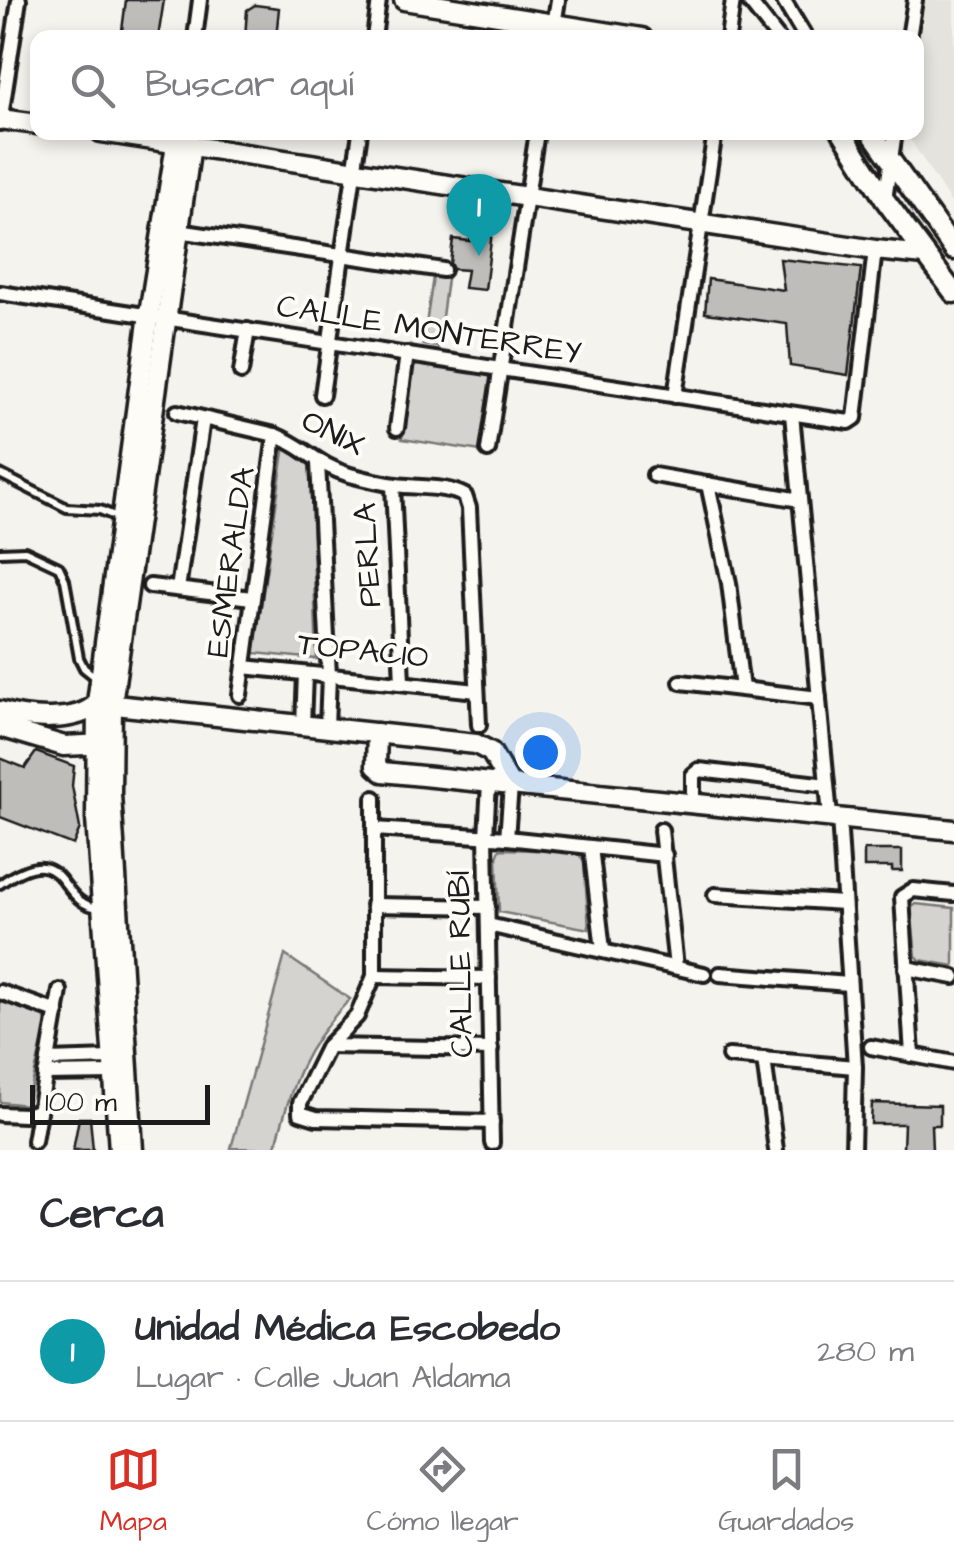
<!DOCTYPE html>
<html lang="es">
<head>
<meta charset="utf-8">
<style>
  :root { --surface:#fff; --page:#f7f7f7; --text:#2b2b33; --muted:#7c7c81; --line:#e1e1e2; --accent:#d93025 }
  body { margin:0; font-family:"Architects Daughter",sans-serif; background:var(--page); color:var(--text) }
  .scale { position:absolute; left:30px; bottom:25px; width:180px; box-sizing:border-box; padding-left:10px; border:5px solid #1c1c1c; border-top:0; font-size:28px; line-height:35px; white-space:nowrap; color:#1c1c1c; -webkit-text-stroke:8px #fdfcf7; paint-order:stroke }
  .you { position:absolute; left:540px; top:752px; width:35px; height:35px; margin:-25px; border:8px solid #fff; border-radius:50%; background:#1a73e8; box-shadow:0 0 0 15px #1a73e833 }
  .badge { display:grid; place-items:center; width:65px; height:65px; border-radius:50%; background:var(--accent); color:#fff; font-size:32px; font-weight:700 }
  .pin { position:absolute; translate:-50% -82px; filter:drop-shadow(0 2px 5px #0008) }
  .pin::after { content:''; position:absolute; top:52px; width:35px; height:30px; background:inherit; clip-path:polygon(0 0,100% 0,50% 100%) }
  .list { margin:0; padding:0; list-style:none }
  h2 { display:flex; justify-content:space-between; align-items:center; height:130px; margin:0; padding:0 40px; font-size:42px }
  h2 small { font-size:32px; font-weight:400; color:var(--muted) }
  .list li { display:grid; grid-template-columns:65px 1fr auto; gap:30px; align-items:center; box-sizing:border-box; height:140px; padding:0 40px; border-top:2px solid var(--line) }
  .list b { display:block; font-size:38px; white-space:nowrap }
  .list p { margin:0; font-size:32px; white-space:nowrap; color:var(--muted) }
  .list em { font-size:32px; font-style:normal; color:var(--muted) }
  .icon { flex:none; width:55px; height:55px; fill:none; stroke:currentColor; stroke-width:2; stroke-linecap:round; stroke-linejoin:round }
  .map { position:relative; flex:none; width:954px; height:1150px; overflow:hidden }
  .search { position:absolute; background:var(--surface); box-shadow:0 5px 15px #0003; left:30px; right:30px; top:30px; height:110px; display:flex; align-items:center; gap:25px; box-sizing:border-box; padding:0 35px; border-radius:20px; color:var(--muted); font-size:38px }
  .sheet { height:270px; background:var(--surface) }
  nav { display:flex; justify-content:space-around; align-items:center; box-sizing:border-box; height:140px; border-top:2px solid var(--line); background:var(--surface); font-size:28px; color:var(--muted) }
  nav a { display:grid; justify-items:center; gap:5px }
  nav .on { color:var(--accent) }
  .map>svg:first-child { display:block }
</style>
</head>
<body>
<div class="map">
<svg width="954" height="1150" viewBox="0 0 954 1150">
  <rect width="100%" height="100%" fill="#f4f3ee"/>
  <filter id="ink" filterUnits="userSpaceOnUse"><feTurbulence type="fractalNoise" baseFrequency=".01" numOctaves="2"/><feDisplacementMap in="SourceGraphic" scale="20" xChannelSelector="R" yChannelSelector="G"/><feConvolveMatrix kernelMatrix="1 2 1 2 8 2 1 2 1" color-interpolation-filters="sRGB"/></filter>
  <g filter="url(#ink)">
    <path fill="#e4e3de" d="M924,0h30v208l-48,-75 10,-1v-78z"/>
    <g fill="#d4d3cf" stroke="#787876" stroke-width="2.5">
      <path d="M433,277l14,2 -9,68 -15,-2z"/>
      <path d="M419,363l68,9 5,9 -11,70 -79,-12 10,-70z"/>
      <path d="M285,445l25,19 7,195 -63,-6z"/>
      <path d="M500,849l70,2 7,2 7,8 5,68 -90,-17 -2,-55z"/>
      <path d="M916,904l38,4v58l-34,-6 -4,-4 -5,-48z"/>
      <path d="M285,955l65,44c-49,51 -57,83 -75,150l-44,-1z"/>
      <path d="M0,1001l44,16 3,6 -20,82 -27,-3z"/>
    </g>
    <g fill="#bebdba" stroke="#1c1c1c" stroke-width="2.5">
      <path d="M126,0h38l-6,38h-37z"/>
      <path d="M255,5l24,3 -3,30h-31l2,-28z"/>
      <path d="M474,212l20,3 -9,75 -21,-2 3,-18 -14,-1 -3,-6 3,-24 17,2z"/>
      <path d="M780,259l81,9 -13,107 -58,-9 -3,-42 -82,-11 3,-34 76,11z"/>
      <path d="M36,752l38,14 -2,20 8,42 -7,17 -73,-28v-59l25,10z"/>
      <path d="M864,850h38v21h-10v-4h-28z"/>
      <path d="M872,1103l68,2v20h-9l1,25 -29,-1 1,-25h-33z"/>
      <path d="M79,1118h11l3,32h-20z"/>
    </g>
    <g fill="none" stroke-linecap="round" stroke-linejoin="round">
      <defs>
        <g id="lane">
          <path d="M0,474l67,34 33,2 19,8"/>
          <path d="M0,552l25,-1 34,16 6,13 14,78 5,10 15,12"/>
          <path d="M0,884c70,-49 55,22 101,24"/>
        </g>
        <g id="street">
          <path d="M748,0l30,38"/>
          <path d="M783,0l23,38"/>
          <path d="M195,38l5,-38"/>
          <path d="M374,38l5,-38"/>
          <path d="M552,38l6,-38"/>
          <path d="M728,38l5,-38"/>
          <path d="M909,38l6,-38"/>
          <path d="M0,123l19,-123"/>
          <path d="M885,200l10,-68"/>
          <path d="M178,231l265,39"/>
          <path d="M0,293l849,129 6,-4 20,-168"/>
          <path d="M241,372l7,-42"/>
          <path d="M322,395l38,-263"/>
          <path d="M675,396l40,-264"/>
          <path d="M177,412l98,23c29,11 43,31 75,40 15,4 31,8 46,10 22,3 50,0 69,11l4,12 10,217"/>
          <path d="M792,414l38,402"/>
          <path d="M397,428l10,-74"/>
          <path d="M488,450l49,-318"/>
          <path d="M318,463l11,213 -2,51"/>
          <path d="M654,475l146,25"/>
          <path d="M708,484l21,99 13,106"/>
          <path d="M393,485l9,197"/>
          <path d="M150,586l102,12"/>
          <path d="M178,589l25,-170"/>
          <path d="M244,667l233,24"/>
          <path d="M681,682l138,16"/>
          <path d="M240,695l35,-260"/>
          <path d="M303,725l2,-51"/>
          <path d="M489,783l-3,53 6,307"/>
          <path d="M374,798v178l-17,40 -29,30 -28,57v10l16,5 176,4"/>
          <path d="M693,802v-27l6,-5 128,15"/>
          <path d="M839,817l16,250 -2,83"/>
          <path d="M375,829l132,9 158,17"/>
          <path d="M661,830l15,137"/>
          <path d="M507,838l4,-52"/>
          <path d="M591,847l12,103"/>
          <path d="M715,895l129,8"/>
          <path d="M373,905l115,2"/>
          <path d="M488,925l216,49"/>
          <path d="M906,968l48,9"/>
          <path d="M720,974l129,10"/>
          <path d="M374,976l115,2"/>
          <path d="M0,992l57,20"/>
          <path d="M328,1046l163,3"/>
          <path d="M871,1047l83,16"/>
          <path d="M912,1055l-10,-158 11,-7 41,4"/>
          <path d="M729,1056l126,11"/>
          <path d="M764,1059l12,91"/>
          <path d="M48,1060l64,-2"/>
          <path d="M45,1074l68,-1"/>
          <path d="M0,1114l25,1 13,-4"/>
          <path d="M34,1141l26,-150"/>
        </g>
        <g id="secondary">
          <path d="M404,0l238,38"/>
          <path d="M0,119l38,5"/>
          <path d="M101,132l774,118 50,5"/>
          <path d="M842,132l43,68 69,93"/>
          <path d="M871,132l83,118"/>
          <path d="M0,711c26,8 78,13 97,-8l379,41 15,8 20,34"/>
          <path d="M0,727l64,19 42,-2"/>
          <path d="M377,733l-1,33 7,6 571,58"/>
          <path d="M119,1150l-23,-331 1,-116 52,-389 29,-182"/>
          <path d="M133,1150l-22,-356 1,-90 79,-559 -5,-13"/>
        </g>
      </defs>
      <use href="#lane" stroke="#1c1c1c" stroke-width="14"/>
      <use href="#street" stroke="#1c1c1c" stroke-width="20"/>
      <use href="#secondary" stroke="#1c1c1c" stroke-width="25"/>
      <use href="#lane" stroke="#fdfcf7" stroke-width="6"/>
      <use href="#street" stroke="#fdfcf7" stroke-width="12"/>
      <use href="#secondary" stroke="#fdfcf7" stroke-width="18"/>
    </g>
  </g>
  <g text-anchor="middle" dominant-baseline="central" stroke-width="8" stroke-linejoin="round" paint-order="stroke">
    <g font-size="32" fill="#1c1c1c" stroke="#fdfcf7">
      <text transform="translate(429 330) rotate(9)">CALLE MONTERREY</text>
      <text transform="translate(333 433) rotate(26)">ONIX</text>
      <text transform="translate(368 555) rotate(-93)">PERLA</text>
      <text transform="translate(231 562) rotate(-82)">ESMERALDA</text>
      <text transform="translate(363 651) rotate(6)">TOPACIO</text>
      <text transform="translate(461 964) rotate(-91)">CALLE RUBÍ</text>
    </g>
  </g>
</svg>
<div class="scale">100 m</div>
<div class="you"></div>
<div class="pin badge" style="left:479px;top:256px;background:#0f9aa8">1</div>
<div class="search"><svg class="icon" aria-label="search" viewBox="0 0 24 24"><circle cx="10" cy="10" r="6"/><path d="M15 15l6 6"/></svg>Buscar aquí</div>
</div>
<section class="sheet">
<h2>Cerca<small></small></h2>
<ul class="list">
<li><span class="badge" style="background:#0f9aa8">1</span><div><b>Unidad Médica Escobedo</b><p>Lugar · Calle Juan Aldama</p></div><em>280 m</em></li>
</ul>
</section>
<nav>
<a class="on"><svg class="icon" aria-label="map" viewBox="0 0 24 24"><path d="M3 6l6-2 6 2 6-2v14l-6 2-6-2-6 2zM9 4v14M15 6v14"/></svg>Mapa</a>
<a><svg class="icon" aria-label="directions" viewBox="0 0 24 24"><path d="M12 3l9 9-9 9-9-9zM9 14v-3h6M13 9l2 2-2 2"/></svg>Cómo llegar</a>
<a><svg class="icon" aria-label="saved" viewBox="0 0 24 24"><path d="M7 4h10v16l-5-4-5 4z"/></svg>Guardados</a>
</nav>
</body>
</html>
